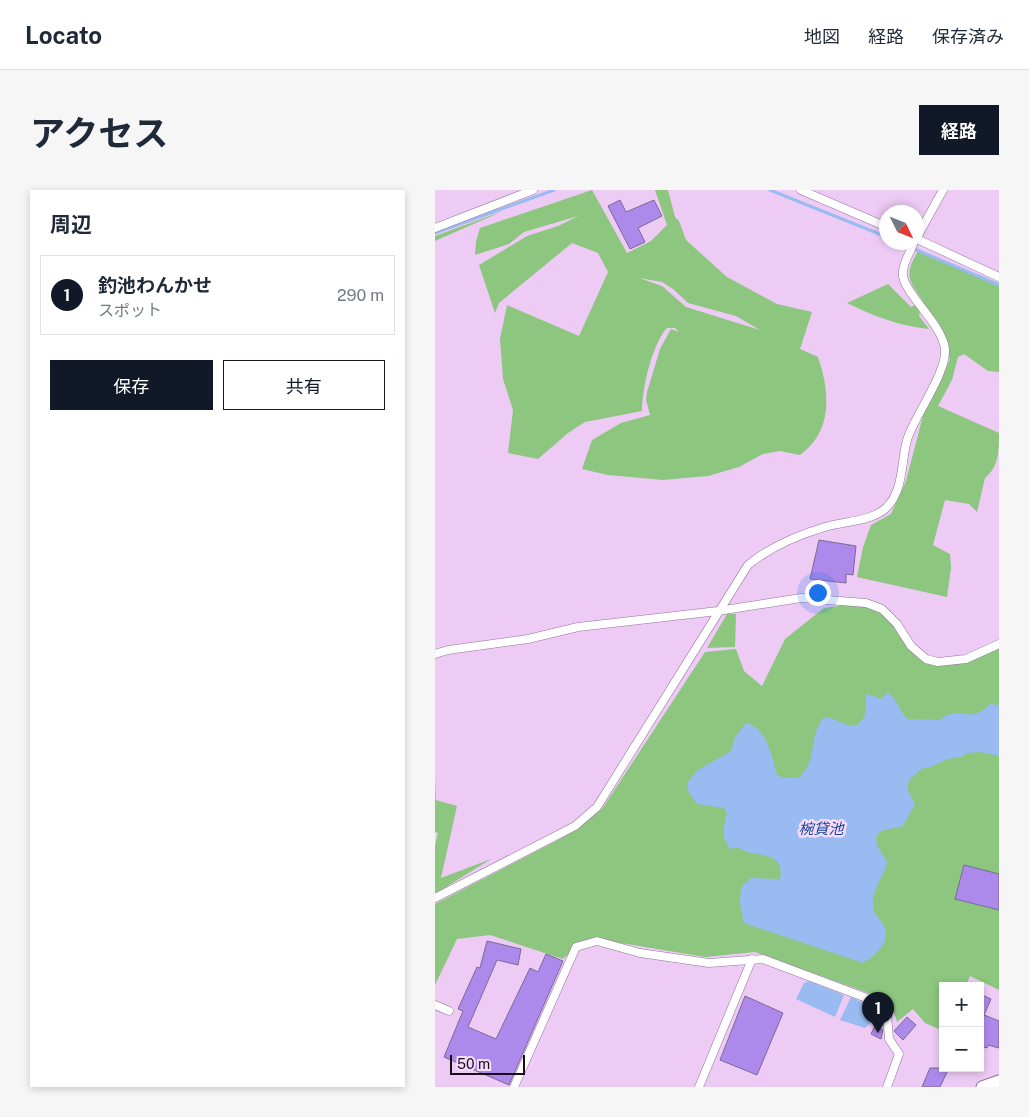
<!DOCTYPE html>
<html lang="ja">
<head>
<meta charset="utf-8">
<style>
  :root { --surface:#fff; --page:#f6f6f7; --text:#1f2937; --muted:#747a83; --line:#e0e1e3; --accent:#111827 }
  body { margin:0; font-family:"Public Sans","Noto Sans JP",sans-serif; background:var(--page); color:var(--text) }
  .controls { position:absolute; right:15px; bottom:15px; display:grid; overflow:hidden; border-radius:0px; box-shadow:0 2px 8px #0003 }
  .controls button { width:45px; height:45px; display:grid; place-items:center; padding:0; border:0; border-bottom:1px solid var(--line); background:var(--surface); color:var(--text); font:25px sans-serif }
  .compass { position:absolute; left:444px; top:15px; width:45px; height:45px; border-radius:50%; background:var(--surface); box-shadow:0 2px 8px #0003; rotate:133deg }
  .scale { position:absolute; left:15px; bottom:12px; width:75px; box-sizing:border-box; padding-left:5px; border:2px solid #190d1b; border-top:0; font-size:14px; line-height:18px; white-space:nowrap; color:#190d1b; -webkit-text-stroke:4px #f7dbfd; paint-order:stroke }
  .you { position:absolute; left:382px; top:402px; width:18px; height:18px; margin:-12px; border:4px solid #fff; border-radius:50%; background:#1a73e8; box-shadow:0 0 0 8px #1a73e833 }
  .badge { display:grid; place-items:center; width:32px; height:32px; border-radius:50%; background:var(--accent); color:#fff; font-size:16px; font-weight:700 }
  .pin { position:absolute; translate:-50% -41px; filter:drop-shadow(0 1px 2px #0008) }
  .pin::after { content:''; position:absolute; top:26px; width:18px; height:15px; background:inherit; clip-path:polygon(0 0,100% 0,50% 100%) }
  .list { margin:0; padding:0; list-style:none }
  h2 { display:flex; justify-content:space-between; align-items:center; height:65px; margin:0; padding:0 20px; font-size:21px }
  h2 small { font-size:16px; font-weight:400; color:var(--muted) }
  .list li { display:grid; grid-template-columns:32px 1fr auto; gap:15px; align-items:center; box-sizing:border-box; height:80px; margin:0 10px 10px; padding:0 10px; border:1px solid var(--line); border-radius:0px }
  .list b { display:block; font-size:19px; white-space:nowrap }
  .list p { margin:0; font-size:16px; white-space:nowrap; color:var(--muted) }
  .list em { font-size:16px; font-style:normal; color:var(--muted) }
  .actions { display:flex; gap:10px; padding:15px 20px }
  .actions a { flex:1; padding:11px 0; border:1px solid var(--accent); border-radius:0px; text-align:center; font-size:18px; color:var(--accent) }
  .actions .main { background:var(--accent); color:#fff }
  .map { position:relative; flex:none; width:564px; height:897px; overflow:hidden; border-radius:0px }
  header { display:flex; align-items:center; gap:30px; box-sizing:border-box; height:70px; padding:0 25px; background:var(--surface); border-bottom:1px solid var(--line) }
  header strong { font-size:24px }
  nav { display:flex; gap:28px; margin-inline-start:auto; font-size:18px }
  .intro { display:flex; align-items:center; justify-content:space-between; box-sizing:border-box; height:120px; padding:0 30px }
  h1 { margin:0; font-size:35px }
  .button { padding:12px 22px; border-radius:0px; background:var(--accent); color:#fff; font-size:18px; font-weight:700 }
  main { display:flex; gap:30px; padding:0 30px }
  aside { flex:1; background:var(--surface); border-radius:0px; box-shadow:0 2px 8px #0003 }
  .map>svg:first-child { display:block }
</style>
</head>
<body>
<header>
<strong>Locato</strong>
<nav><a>地図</a><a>経路</a><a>保存済み</a></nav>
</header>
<div class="intro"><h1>アクセス</h1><a class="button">経路</a></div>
<main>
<aside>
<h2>周辺<small></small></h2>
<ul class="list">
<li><span class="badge">1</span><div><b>釣池わんかせ</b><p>スポット</p></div><em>290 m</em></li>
</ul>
<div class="actions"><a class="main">保存</a><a>共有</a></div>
</aside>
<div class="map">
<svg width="564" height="897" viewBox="0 0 564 897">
  <rect width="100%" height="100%" fill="#eecbf5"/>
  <g fill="#8cc67f" fill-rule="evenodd">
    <path d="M157,0l35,63 24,-12 16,-16 -12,-35h13l7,27 4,4 7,19 41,37 50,27 35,8 -12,37 18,8c12,35 15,74 -18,98l-20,-4 -17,3 -24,13 -31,9 -45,4 -55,-5 -26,-6 10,-29 29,-17 29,-8 -4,-15 1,-8 13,-43 11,-20 8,3 -4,-4h-8c-15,16 -25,61 -25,83l-57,11 -17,11 -30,26 -30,-6 5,-43 -10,-31 -3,-40 7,-34 72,31 29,-64 -10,-19 -26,-10 -73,60 -4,10 -16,-48 48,-29 31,-10 20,-10 -54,16 -15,12 -34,11 1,-14 4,-13zM204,88l23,4 11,7 15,14 48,13 24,14 -74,-23 -24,-21z"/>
    <path d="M68,21l-68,30v-5z"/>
    <path d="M483,61l81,32v89l-11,-1 -24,-17 -6,3 -6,23 -14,26 61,27c0,17 0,34 -14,45l-8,34 -8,-8 -24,-4 -12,45 17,9 1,14 -4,29 -90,-20 6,-30 8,-22 20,-11 15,-33 19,-73 15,-26 10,-23 -29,-52 -2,9 10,13c-30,-3 -55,-13 -82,-26l41,-19 23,23 12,-6c-15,-21 -19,-26 -5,-50z"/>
    <path d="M425,413l24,12 42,44h40l33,-13v344l-29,-14 -4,10h-23v45l-18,-8 -12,-14 -16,13 -2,-7 -10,-16 -130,-47 -50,5 -108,-18 -21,8 -13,12 -73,-24 -33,4 -22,46v-81l127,-66 40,-29 103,-157 31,-3 8,22 18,15 23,-47 39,-31z"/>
    <path d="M292,424h9l-1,33 -28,1z"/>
    <path d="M0,589l1,21 21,6 -16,72 50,-19 -56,35v-49l3,-12 -3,-1z"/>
  </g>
  <g fill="#99bbf2">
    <path d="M453,502c9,7 11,19 20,27l32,1c21,-18 28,7 50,-16l9,1v51l-18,-4 -14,1 -6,4 -14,2 -16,8 -10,2 -12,11 -2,8 8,16 -12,22 -22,5 -5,6 1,9 10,15c-2,15 -16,29 -14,45 0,6 5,11 9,17 12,17 -5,31 -19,40l-119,-40 -4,-20 1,-16 10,-9 29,1c6,-31 -29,-20 -42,-32l-8,2c-9,-13 -7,-21 -3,-36l-3,-5 -27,-4 -9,-13 -1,-8 11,-13 33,-19 4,-14 11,-14c21,5 26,34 31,52l7,3 16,-1c18,-19 8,-40 24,-60 12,1 20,9 32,9l9,-10 1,-20 2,-2 13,5z"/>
    <path d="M374,791l35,14 -9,22 -39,-18 8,-16z"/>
    <path d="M416,807l17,8 9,8 -4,8 -8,7 -25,-8z"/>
  </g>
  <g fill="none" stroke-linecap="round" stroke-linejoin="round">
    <g stroke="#99bbf2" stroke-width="3">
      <path d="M335,0l117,47"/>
      <path d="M0,43l119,-43"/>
      <path d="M463,52l101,43"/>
    </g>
  </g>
  <g fill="#ae89ec" stroke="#786a95">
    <path d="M185,10l6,12 28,-12 8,16 -24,12 7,14 -15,7 -22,-43z"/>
    <path d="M384,350l37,6 -3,29 -7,-1v9l-36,-4z"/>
    <path d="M529,675l35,9v36l-44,-11z"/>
    <path d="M52,751l34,8 -3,16 -21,-5 -29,67 28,12 34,-71 8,4 8,-18 17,7 -54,124 -65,-28 19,-46 -5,-2 19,-42 3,1z"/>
    <path d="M545,804l11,5 -11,25z"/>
    <path d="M310,806l38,17 -26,62 -37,-15z"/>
    <path d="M549,825l15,6v27l-11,-3 -1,3 -7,-2z"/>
    <path d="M472,827l9,8 -13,15 -9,-9z"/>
    <path d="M440,836l8,4 -2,9 -10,-5z"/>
    <path d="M495,878h19l-9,19h-18z"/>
  </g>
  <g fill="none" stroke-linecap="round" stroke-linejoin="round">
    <defs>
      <g id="street">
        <path d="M366,0l86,37"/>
        <path d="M0,38l98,-38"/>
        <path d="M482,47l26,-47"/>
        <path d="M482,49l82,38"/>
        <path d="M0,464l13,-4 80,-11 50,-12 140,-16 83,-13 65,5 16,6 15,15 14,22 15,13 12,3 28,-3 33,-15"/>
        <path d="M0,708l140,-72 22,-19 151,-242c22,-18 50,-30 77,-38 20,-6 45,-5 61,-19 18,-17 15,-47 21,-68 8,-25 40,-67 38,-91 -3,-27 -46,-59 -42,-78 1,-10 8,-20 11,-29"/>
        <path d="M0,815l14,6"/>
        <path d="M79,897l62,-140 21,-6 43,12 69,10 54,-4 109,41 15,14 2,25 10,15 -12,33"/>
        <path d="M264,897l53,-128"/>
      </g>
      <path id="secondary" d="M547,897l17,-6"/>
    </defs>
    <use href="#street" stroke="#927399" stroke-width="9"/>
    <use href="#secondary" stroke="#927399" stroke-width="13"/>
    <use href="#street" stroke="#fff" stroke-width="8"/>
    <use href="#secondary" stroke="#fff" stroke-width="11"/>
  </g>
  <g text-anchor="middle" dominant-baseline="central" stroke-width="5" stroke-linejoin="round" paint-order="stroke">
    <g font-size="15" font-style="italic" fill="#154594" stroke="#f7dbfd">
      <text x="386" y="638">椀貸池</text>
    </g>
  </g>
</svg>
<div class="controls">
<button>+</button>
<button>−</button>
</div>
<svg class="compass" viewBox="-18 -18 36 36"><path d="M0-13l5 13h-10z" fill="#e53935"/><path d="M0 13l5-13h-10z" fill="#747a83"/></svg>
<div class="scale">50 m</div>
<div class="you"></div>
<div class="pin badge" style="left:443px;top:843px">1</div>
</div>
</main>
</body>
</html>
